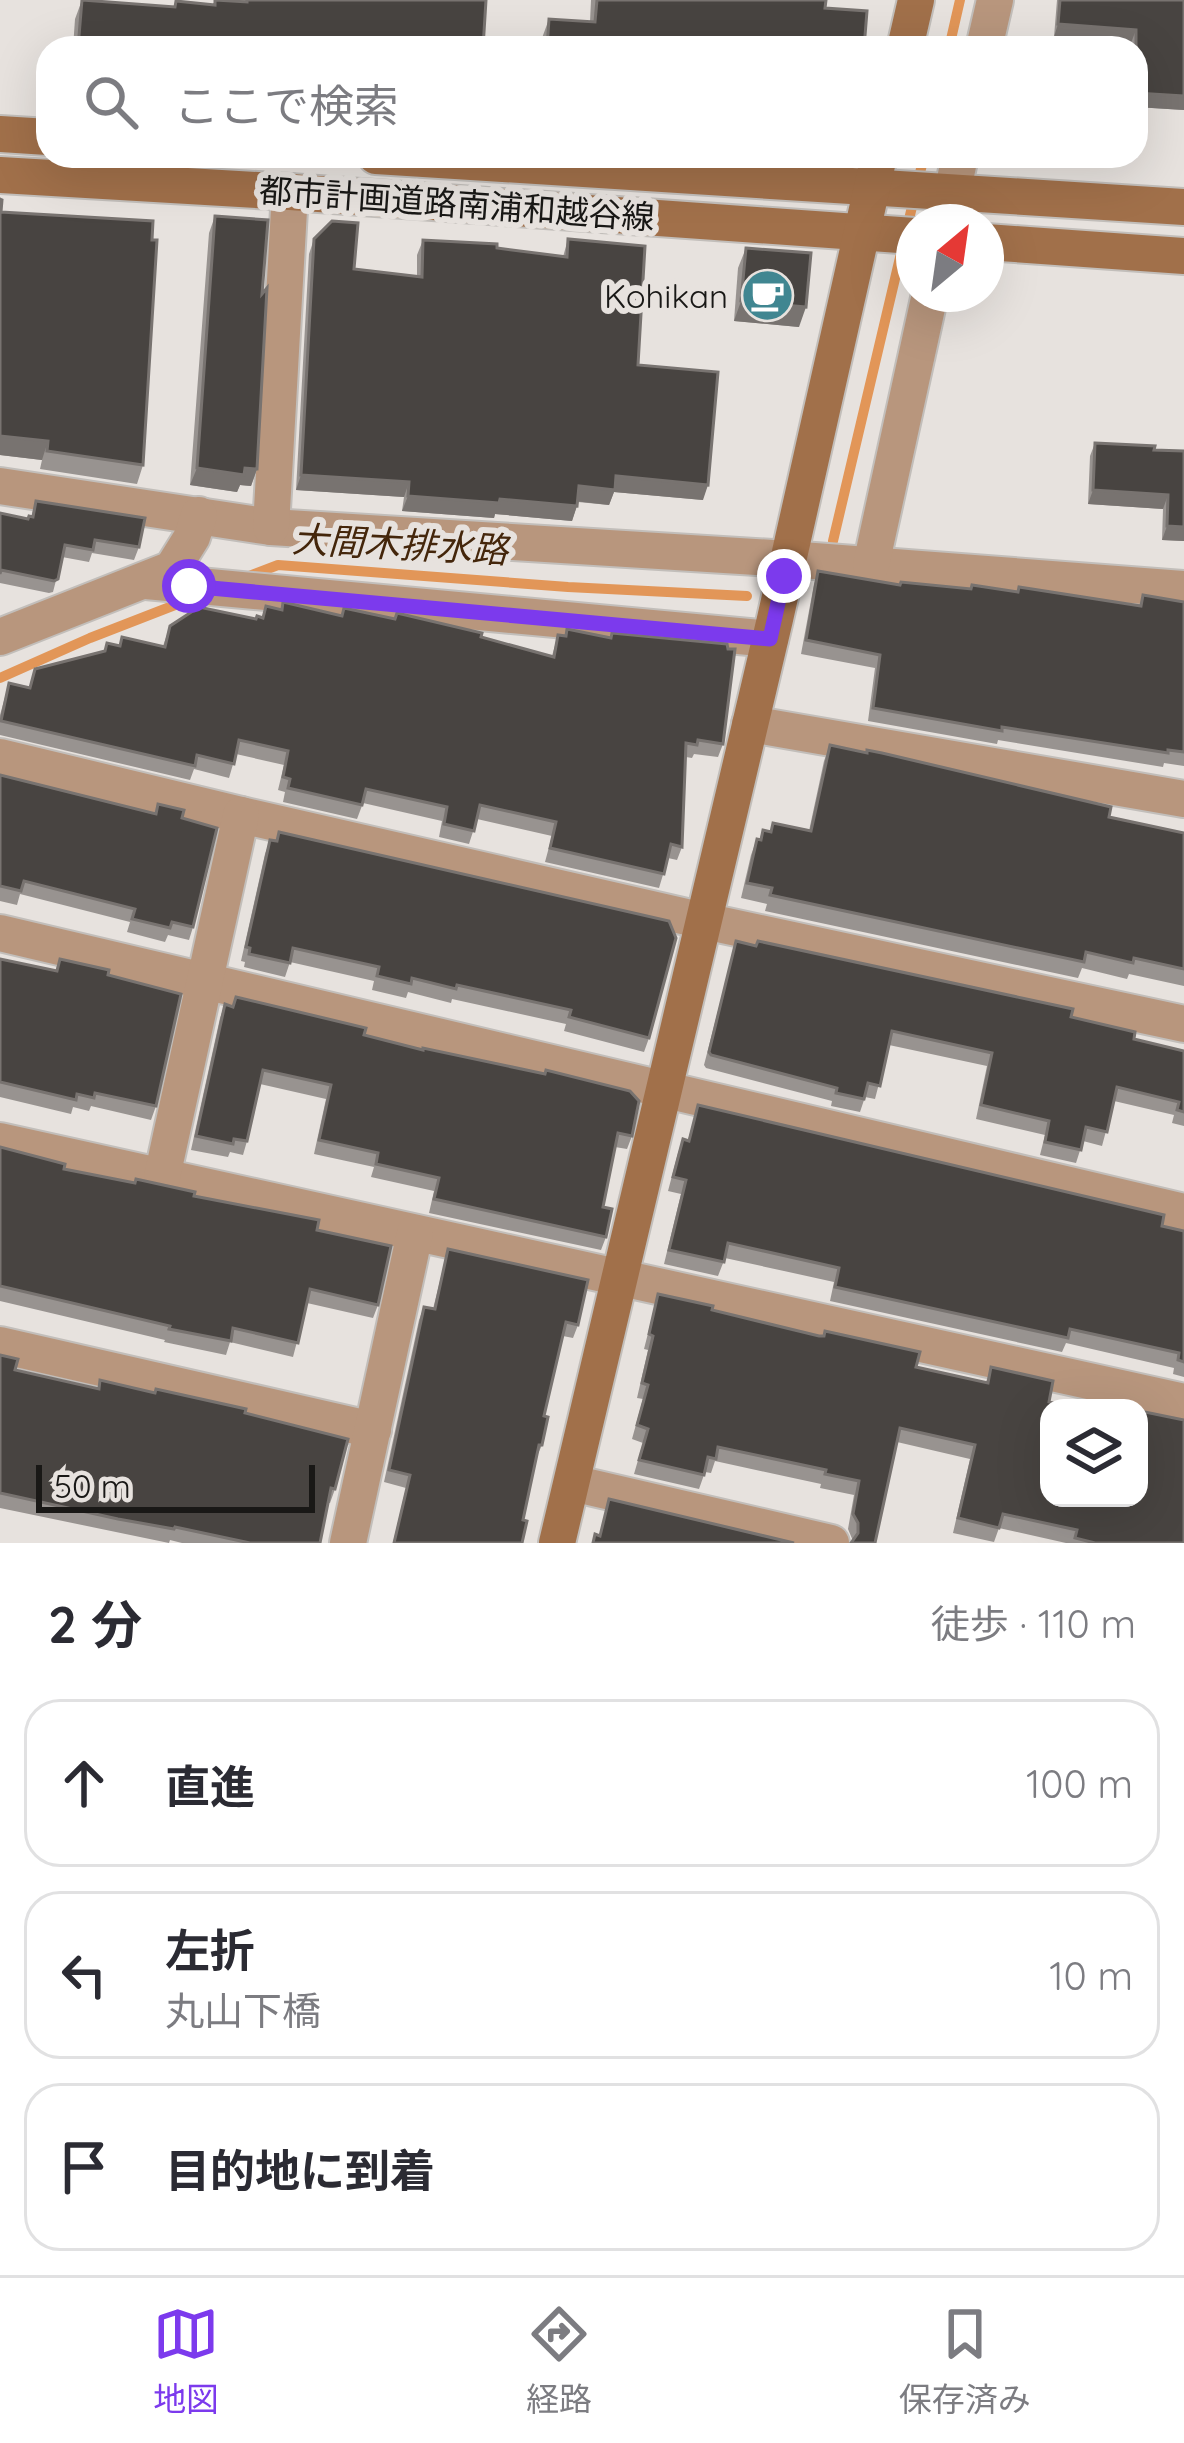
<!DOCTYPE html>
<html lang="ja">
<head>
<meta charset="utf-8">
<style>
  :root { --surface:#fff; --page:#f7f7f7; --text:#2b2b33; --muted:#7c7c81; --line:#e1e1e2; --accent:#7c3aed }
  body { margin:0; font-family:Quicksand,"Noto Sans JP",sans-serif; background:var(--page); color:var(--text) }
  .controls { position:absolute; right:36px; bottom:36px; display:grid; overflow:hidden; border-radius:24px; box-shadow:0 12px 48px #0002 }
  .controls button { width:108px; height:108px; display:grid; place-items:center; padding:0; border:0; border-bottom:3px solid var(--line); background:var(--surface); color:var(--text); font:60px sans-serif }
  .compass { position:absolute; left:896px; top:204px; width:108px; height:108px; border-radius:50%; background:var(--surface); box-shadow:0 12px 48px #0002; rotate:29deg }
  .scale { position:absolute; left:36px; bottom:30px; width:279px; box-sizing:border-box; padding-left:12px; border:6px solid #191816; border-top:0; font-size:33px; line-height:42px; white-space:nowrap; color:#191816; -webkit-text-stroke:9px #e7e2de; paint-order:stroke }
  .stop { position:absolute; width:36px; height:36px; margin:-27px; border:9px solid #7c3aed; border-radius:50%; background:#fff }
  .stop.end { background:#7c3aed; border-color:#fff; box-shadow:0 3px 12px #0008 }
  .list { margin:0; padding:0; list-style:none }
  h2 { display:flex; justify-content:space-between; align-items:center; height:156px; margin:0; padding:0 48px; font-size:51px }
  h2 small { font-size:39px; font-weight:400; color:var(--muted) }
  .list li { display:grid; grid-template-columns:78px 1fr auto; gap:36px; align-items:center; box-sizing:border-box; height:168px; margin:0 24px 24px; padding:0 24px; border:3px solid var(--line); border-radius:36px }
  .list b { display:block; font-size:45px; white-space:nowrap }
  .list p { margin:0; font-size:39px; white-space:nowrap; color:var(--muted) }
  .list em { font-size:39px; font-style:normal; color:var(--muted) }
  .icon { flex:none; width:66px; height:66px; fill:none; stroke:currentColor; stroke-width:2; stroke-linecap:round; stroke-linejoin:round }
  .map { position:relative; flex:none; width:1184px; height:1543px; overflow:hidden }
  .search { position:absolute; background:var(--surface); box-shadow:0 12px 48px #0002; left:36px; right:36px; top:36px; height:132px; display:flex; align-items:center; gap:30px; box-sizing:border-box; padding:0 42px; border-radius:36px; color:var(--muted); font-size:45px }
  .sheet { height:732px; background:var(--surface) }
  nav { display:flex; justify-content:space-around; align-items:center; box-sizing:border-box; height:168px; border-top:3px solid var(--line); background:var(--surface); font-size:33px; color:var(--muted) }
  nav a { display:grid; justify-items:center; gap:6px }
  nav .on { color:var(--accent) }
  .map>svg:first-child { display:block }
</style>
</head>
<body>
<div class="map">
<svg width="1184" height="1543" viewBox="0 0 1184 1543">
  <rect width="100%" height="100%" fill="#e7e2de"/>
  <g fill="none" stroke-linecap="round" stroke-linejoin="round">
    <g stroke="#e29658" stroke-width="10">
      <path d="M949,48l11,-48"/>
      <path d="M833,541l91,-385"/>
      <path d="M244,578l34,-13 290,22 179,9"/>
      <path d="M0,678l90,-40 103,-40"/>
    </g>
    <defs>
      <g id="street">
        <path d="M984,48l11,-48"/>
        <path d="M946,222l14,-66"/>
        <path d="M0,486l271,41 517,32 396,30"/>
        <path d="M271,527l19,-335"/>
        <path d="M871,565l59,-271"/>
        <path d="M146,581l624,58"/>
        <path d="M0,637l172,-68 20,-32 7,-22"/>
        <path d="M750,724l434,75"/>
        <path d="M0,757l241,58 463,106 480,103"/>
        <path d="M0,933l1184,279"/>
        <path d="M0,1141l1184,261"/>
        <path d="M162,1177l79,-362"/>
        <path d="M0,1345l373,85"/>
        <path d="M572,1483l259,60"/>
        <path d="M348,1543l67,-310"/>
      </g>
      <g id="secondary">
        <path d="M905,48l11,-48"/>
        <path d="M0,134l48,3"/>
        <path d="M376,156l808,51"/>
        <path d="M0,175l290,17 624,44"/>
        <path d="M986,242l198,14"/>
        <path d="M557,1543l218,-924 104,-463"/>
      </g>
    </defs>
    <use href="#street" stroke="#c2beba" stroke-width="40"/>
    <use href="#secondary" stroke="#c2beba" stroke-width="40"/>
    <use href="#street" stroke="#b8967d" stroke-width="36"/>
    <use href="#secondary" stroke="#a1704a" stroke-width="36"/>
  </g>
  <g fill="#989390">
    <path d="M82,0l92,7 2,-6 37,4 2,-5h271l-3,48h-410l2,-29z"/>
    <path d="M591,0h235l-1,8 39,40h-323l1,-10 7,-19 41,3z"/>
    <path d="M1057,0h127v110l-48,-3v-59h-6l1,-5 -77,-6z"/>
    <path d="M0,199l1,13 142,253 -6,19 -97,-15 2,-9 -42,-5z"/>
    <path d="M215,216l47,78 -5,175 -6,17 -11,-1 -3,7 -47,-7 19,-252z"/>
    <path d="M314,239l40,30 63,8v-22l6,-15 140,17 5,-18 70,126 65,135 -89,-8 -5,13 -31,-3 -6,19 -77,-7 -1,4 -92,-7 2,-14 -108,-7 13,-236z"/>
    <path d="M746,248l53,79 -65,-6 4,-53z"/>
    <path d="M1095,443l59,7 30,91 -22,-1 1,-31 -75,-5 2,-48z"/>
    <path d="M36,501l103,46 -5,13 -42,-7 -3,9 -27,-5 -9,35 -4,1 -49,-10v-70l28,6 3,-2z"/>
    <path d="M818,571l81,14 118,7 122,14 4,-11 41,7v164l-20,-3 -1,4 -165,-27 -1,4 -129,-23 7,-53 -74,-14 13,-70z"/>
    <path d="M283,602l58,13 140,22 71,19 6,-21 165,109 -5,13 -24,-3 -2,4 -6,-1 -4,90 -5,13 -9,-2 -9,30 -114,-26 7,-26 -75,-17 -8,25 -30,-7 3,-16 -79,-18 -6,16 -74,-17 2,-10 -7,-2 6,-25 -48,-11 -7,24 -35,-9 -4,11 -190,-45v-20l9,-32 20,5 6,-19 69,-17 3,-9 12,2 3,-8 41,9 7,-20 86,-7 6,-2 4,-11 14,3z"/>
    <path d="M830,745l279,72 75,16v153l-55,-12 -2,5 -45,-11 -4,10 -313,-67 2,-7 -26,-6 10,-43 6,-16 2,1 4,-10 7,2 3,-9 36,8 15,-70z"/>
    <path d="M0,775l154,38 4,-9 24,14 11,109 -4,13 -21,-5 -3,7 -38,-10 3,-10 -110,-28 -3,11 -17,-4z"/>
    <path d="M279,832l370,206 -5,14 -80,-21 2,-7 -114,-25 -1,4 -43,-11 -2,6 -34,-8 2,-9 -84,-19 -5,15 -41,-10 1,-5 -4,-1 24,-107 5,-14 5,1z"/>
    <path d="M736,941l335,76 63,22 50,12v75l-12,-3 2,-8 -60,-14 -12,45 -19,-5 -7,22 -36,-8 5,-20 -69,-16 11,-53 -98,-21 -14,54 -10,-2 -5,15 -29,-6 1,-5 -126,-33 -2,-3z"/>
    <path d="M0,959l55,12 5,-12 48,16 48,131 -5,14 -60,-14 -2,5 -16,-4 -2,7 -71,-17z"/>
    <path d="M225,1004l139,31 268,101 -5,13 -12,-2 -12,60 3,30 -5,13 -172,-37 5,-22 -63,-14 3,-10 -60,-13 12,-55 -66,-15 -13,57 -4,14 -13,-3 -2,5 -37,-7 29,-132z"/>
    <path d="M698,1105l486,126v146l-11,-3 1,-6 -108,-25 -4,9 -232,-51 4,-19 -109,-24 -7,18 -54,-12 17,-70 -13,-3 10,-38 5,-14 5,1z"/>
    <path d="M0,1147l64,22 130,27 123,34 61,75 -5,13 -66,-15 -14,54 -63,-15 -4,13 -62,-13 1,-2 -165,-39z"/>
    <path d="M448,1249l130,76 -5,13 -10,-2 -19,80 -2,29 -6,13 -13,62 -1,23h-129l13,-55 -22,-6 35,-162 5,-13 9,2z"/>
    <path d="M658,1294l258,73 70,15 5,-15 58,35 135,141h-118l-67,-15 -5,14 -41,-9 17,-74 -73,-17 -22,101 -22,-2 -5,-12 6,-34 -34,-7 1,-4 -106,-23 -4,12 -6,-1 -6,17 -65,-15 9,-31 -11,-4 11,-40 -6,-1 11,-48 -4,-1z"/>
    <path d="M0,1355l15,15 82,19 3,-9 145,33 90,76 -5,14h-2l-8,40h-138l-12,-3 -1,3 -169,-35z"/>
  </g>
  <g fill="#787370">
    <path d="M1058,24l78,6 -5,13 -77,-6z"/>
    <path d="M1136,93l48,3v14l-48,-3z"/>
    <path d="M741,301l65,6 -7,20 -65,-6z"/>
    <path d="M0,436l48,5 -6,19 -42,-5z"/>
    <path d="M197,468h48l12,1 -6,17 -11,-1 -3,7 -47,-7z"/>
    <path d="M301,475l108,7 -5,15 -108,-7z"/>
    <path d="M616,476l92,9 -5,15 -89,-8 -5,13 -35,-4 5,-15z"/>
    <path d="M1093,490l75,5 -5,14 -75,-5z"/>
    <path d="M408,496l92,3 77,7 -5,15 -77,-7 -1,4 -92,-7z"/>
    <path d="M1167,526l17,1v14l-22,-1z"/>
  </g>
  <g fill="#484441" stroke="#787370" stroke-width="3">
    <path d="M82,0l93,7 1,-6 39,4v-5l32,2v-2h239l-3,48h-405z"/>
    <path d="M597,0h229l-1,8 42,3 -3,37h-317l2,-29 46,3z"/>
    <path d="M1060,0h124v96l-48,-3v-63l-78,-6z"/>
    <path d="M0,199l2,1 -1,12 152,9 -1,19h5l-14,225 -96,-14 1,-10 -48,-5z"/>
    <path d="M215,216l53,4 -6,74 5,-6 -10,181 -12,-1 -1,7 -47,-7z"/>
    <path d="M332,221l26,2 -4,46 68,8 1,-37 74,4v4l70,9 1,-18 77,7 -7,119 80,7 -10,113 -92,-9 -1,14 -36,-4 -2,20 -77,-7 -1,4 -91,-7 1,-14 -108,-7 13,-236z"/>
    <path d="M746,248l65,5 -5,54 -65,-6z"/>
    <path d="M1095,443l60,3 -1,4 30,1v76l-17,-1 1,-31 -75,-5z"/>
    <path d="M36,501l109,17 -6,29 -44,-7 -2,10 -28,-5 -7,34 -4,2 -53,-11 -1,4v-61l28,6 1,-3 4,1z"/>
    <path d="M818,571l82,14 1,-3 70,7 1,-4 46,7 1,-5 122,19 2,-11 41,7v150l-16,-2v3l-166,-26v4l-129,-23 7,-53 -74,-15z"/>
    <path d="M283,602l59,14 2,-8 51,11 2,-6 85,20 -1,4 73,20 4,-22 8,1 1,-7 44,9 1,-5 115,11 1,5h7l-12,95 -25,-4 -1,5 -11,-2 -4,104 -11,-3 -7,30 -114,-26 6,-26 -76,-17 -6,26 -30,-7 3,-17 -81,-18 -4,16 -74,-17 2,-9 -7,-2 5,-26 -49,-11 -5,24 -37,-9 -2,11 -194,-45 8,-38 21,5 5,-19 70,-18 2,-8 13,3 2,-9 43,10 5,-21 29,-19 57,12 1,-3 6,2 3,-12 16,4z"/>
    <path d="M830,745l37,8v-3l15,3 229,54 -2,10 75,16v136l-50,-11 -1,5 -47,-11 -2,10 -314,-67 2,-7 -25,-5 10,-44 4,1 2,-10 8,2 2,-9 38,8z"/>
    <path d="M0,775l156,39 2,-10 26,6 -2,8 35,10 -24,99 -21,-5 -2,6 -38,-9 3,-10 -111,-28 -3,10 -21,-5z"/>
    <path d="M279,832l390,89 7,17 -27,100 -80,-21 2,-7 -114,-25 -1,4 -44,-11 -1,6 -34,-8 2,-9 -86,-19 -3,15 -41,-9 1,-6 -4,-1 24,-107 7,1z"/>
    <path d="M736,941l20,5 2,-5 315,68 -2,8 64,15 -1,7 50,12v61l-7,-2 2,-8 -62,-15 -10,45 -21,-5 -5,23 -36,-8 4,-21 -68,-16 11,-52 -100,-22 -12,55 -12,-3 -4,16 -28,-6 1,-5 -126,-33 -2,-3z"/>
    <path d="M0,959l57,12 3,-12 49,11 -1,5 73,19 -25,112 -61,-13 -1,5 -17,-4 -1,6 -76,-18z"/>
    <path d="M236,997l130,31 -2,7 59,15v-2l122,26 1,-4 84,21 9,10 -7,35 -14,-3 -15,74 9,2 -6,28 -172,-38 5,-21 -63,-14 2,-11 -59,-13 12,-55 -68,-15 -16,71 -13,-2 -1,5 -37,-8 29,-132 8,3z"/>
    <path d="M698,1105l466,110 -2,11 22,5v131l-6,-2 1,-7 -109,-24 -2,9 -233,-51 4,-19 -111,-25 -4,19 -55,-12 17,-70 -13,-3 10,-38 6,2z"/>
    <path d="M0,1147l65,17 -1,5 71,14 1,-4 59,13 -1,4 125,24 -2,10 74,16 -13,59 -68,-16 -12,54 -65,-15 -2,13 -62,-12 1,-3 -170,-40z"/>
    <path d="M448,1249l140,31 -10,45 -12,-3 -22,94 4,1 -6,28h-3l-16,75 4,1 -5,22h-128l16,-68 -21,-5 35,-163 11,2z"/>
    <path d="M658,1294l55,12 -1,4 107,26h5l1,-5 95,21 -4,15 72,16 3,-16 62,14 -4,21 24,6h-24v90h90v-81l5,1 1,-6 39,8v123h-89l-20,-5 2,-8 -74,-16 -4,14 -41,-10 17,-73 -75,-17 -25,115h-24l7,-10v-10l-5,-9 6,-33 -34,-7 1,-4 -108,-23 -2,12 -8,-2 -4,18 -65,-15 9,-31 -11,-4 11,-40 -6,-2 11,-47 -4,-2z"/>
    <path d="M0,1355l18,4 -3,11 84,19 1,-9 55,13 1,-4 90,20 -1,4 103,26 -13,50 -4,-1 -11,55h-70l-75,-16 -1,2 -56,-10 -118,-26z"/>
    <path d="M609,1499l185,44h-201l2,-9 5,2z"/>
  </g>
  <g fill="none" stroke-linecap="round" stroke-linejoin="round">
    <path stroke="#7c3aed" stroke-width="15" d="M189,586l581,53 14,-63"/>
  </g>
  <defs>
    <symbol id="cafe-disc" viewBox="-11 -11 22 22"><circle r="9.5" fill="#408691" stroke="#e7e2de"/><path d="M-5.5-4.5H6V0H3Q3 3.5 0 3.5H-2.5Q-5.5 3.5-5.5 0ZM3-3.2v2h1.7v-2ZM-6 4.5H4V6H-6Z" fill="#fff"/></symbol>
  </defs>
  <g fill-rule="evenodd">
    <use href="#cafe-disc" x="738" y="266" width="59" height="59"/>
  </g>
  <g text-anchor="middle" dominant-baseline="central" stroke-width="12" stroke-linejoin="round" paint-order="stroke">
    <g font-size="33" fill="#191816" stroke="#e7e2de">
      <text transform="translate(457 203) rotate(4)">都市計画道路南浦和越谷線</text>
    </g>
    <g font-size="33" fill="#191816" stroke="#e7e2de" text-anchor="end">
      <text x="728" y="295">Kohikan</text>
    </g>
    <g font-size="36" font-style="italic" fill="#44260b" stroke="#e7e2de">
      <text transform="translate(400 544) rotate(3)">大間木排水路</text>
    </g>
  </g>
</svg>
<div class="controls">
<button><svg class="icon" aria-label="layers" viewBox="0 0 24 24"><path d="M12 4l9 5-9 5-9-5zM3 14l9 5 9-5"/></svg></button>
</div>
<svg class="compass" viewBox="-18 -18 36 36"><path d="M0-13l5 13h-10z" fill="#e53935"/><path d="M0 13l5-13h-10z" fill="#7c7c81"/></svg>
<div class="scale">50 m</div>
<div class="stop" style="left:189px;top:586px"></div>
<div class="stop end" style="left:784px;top:576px"></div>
<div class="search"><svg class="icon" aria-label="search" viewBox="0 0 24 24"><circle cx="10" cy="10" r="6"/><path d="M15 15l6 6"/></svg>ここで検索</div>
</div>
<section class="sheet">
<h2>2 分<small>徒歩 · 110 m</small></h2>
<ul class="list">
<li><svg class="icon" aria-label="ahead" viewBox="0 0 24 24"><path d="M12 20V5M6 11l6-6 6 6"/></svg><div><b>直進</b></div><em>100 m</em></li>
<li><svg class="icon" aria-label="left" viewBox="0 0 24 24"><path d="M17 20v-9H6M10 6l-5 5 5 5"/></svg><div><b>左折</b><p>丸山下橋</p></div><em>10 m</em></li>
<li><svg class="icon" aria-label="arrive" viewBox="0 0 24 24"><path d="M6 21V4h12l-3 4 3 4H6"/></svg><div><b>目的地に到着</b></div></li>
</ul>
</section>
<nav>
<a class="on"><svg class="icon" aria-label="map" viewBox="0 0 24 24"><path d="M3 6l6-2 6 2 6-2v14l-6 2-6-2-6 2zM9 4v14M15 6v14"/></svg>地図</a>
<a><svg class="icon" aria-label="directions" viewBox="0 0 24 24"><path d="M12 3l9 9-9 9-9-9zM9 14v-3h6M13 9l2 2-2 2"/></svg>経路</a>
<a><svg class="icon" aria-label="saved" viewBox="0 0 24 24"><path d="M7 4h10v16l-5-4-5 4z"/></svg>保存済み</a>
</nav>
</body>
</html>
